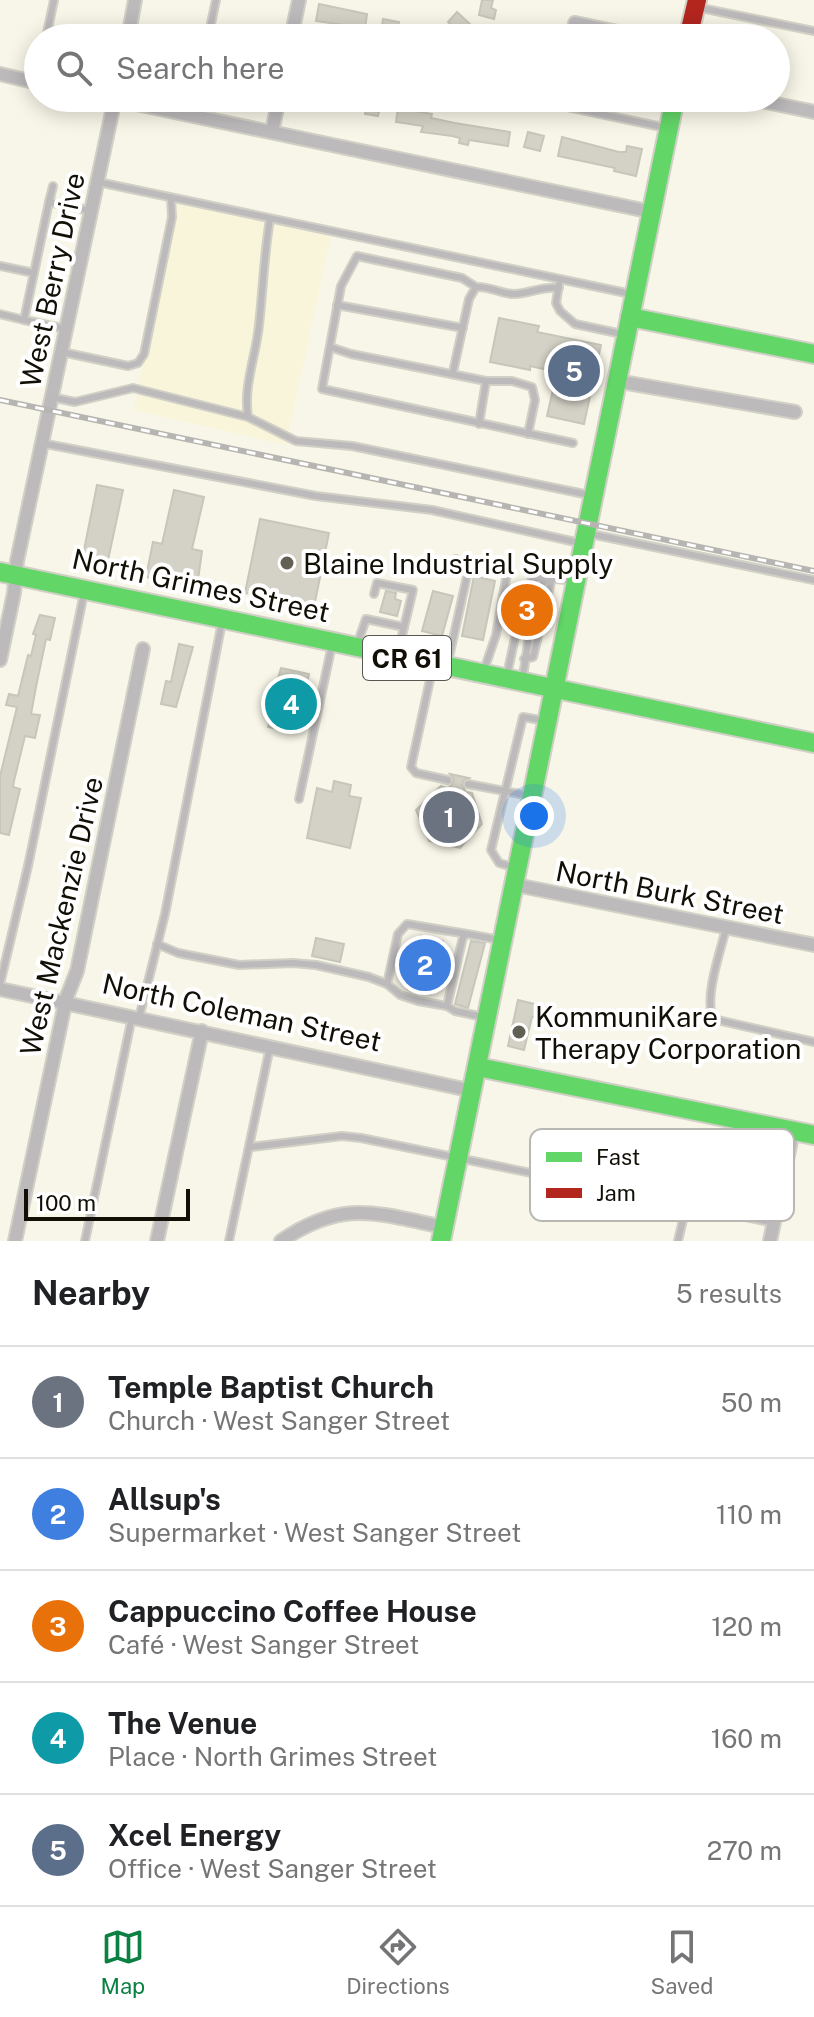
<!DOCTYPE html>
<html lang="en">
<head>
<meta charset="utf-8">
<style>
  :root { --surface:#fff; --page:#f2f2f2; --text:#202124; --muted:#757577; --line:#e0e0e0; --accent:#0b8043 }
  body { margin:0; font-family:"Public Sans",sans-serif; background:var(--page); color:var(--text) }
  .scale { position:absolute; left:24px; bottom:20px; width:166px; box-sizing:border-box; padding-left:8px; border:4px solid #110f06; border-top:0; font-size:22px; line-height:28px; white-space:nowrap; color:#110f06; -webkit-text-stroke:6px #fff; paint-order:stroke }
  .you { position:absolute; left:534px; top:816px; width:28px; height:28px; margin:-20px; border:6px solid #fff; border-radius:50%; background:#1a73e8; box-shadow:0 0 0 12px #1a73e833 }
  .badge { display:grid; place-items:center; width:52px; height:52px; border-radius:50%; background:var(--accent); color:#fff; font-size:26px; font-weight:700 }
  .pin { position:absolute; translate:-50% -50%; border:4px solid #fff; box-shadow:0 2px 8px #0006 }
  .list { margin:0; padding:0; list-style:none }
  h2 { display:flex; justify-content:space-between; align-items:center; height:104px; margin:0; padding:0 32px; font-size:34px }
  h2 small { font-size:26px; font-weight:400; color:var(--muted) }
  .list li { display:grid; grid-template-columns:52px 1fr auto; gap:24px; align-items:center; box-sizing:border-box; height:112px; padding:0 32px; border-top:2px solid var(--line) }
  .list b { display:block; font-size:30px; white-space:nowrap }
  .list p { margin:0; font-size:26px; white-space:nowrap; color:var(--muted) }
  .list em { font-size:26px; font-style:normal; color:var(--muted) }
  .icon { flex:none; width:44px; height:44px; fill:none; stroke:currentColor; stroke-width:2; stroke-linecap:round; stroke-linejoin:round }
  .map { position:relative; flex:none; width:814px; height:1241px; overflow:hidden }
  .search { position:absolute; background:var(--surface); box-shadow:0 4px 20px #0003; left:24px; right:24px; top:24px; height:88px; display:flex; align-items:center; gap:20px; box-sizing:border-box; padding:0 28px; border-radius:44px; color:var(--muted); font-size:30px }
  .sheet { height:664px; background:var(--surface) }
  nav { display:flex; justify-content:space-around; align-items:center; box-sizing:border-box; height:112px; border-top:2px solid var(--line); background:var(--surface); font-size:22px; color:var(--muted) }
  nav a { display:grid; justify-items:center; gap:4px }
  nav .on { color:var(--accent) }
  .map>svg:first-child { display:block }
</style>
</head>
<body>
<div class="map">
<svg width="814" height="1241" viewBox="0 0 814 1241">
  <rect width="100%" height="100%" fill="#f8f6e8"/>
  <path fill="#f9f5da" d="M176,202l155,33 -45,210 -152,-35z"/>
  <g fill="#d4d2c6" stroke="#c7c6ba" stroke-width="2">
    <path d="M482,0h11l-2,8 5,2 -2,9 -15,-4z"/>
    <path d="M319,4l48,10 -2,14 -49,-7z"/>
    <path d="M457,12l13,12 -9,10 -13,-12z"/>
    <path d="M383,19l16,3 -3,16h-16z"/>
    <path d="M298,98h52l-3,11 -14,-3 -1,4 -35,-8z"/>
    <path d="M368,98h14l-4,18 -13,-2z"/>
    <path d="M398,108l34,6 -1,4 24,5 55,9 -2,14 -39,-6 -1,5 -9,-2 1,-5 -8,-2 -31,-4 2,-6 -27,-4z"/>
    <path d="M528,132l16,4 -4,15 -16,-4z"/>
    <path d="M562,137l57,15h7l1,-6 15,3 -6,27 -22,-5 1,-3 -57,-12z"/>
    <path d="M499,318l40,8 -2,6 64,13 -17,79 -37,-8 10,-44 -27,-6v4l-40,-8z"/>
    <path d="M97,485l26,5 -16,75 -25,-5z"/>
    <path d="M174,490l30,7 -12,52 10,2 -5,36 -51,-10 7,-35 9,2z"/>
    <path d="M260,519l69,14 -15,74 -69,-14z"/>
    <path d="M474,576l21,5 -12,59 -21,-4z"/>
    <path d="M386,591l10,2 -1,6 6,2 -4,15 -17,-4z"/>
    <path d="M433,591l20,5 -11,40 -20,-5z"/>
    <path d="M40,615l15,3 -5,22 -4,-1 -10,48 -5,27 9,1 -5,23 -10,-2 -11,45 -1,6 7,2 -11,46 -9,-2v-57l17,-69 -11,-2 3,-11 9,2 10,-41 3,1 5,-21 -3,-1z"/>
    <path d="M179,644l14,3 -17,60 -15,-3 5,-23 5,1z"/>
    <path d="M281,668l28,6 -3,14 8,2 -8,37 -8,-2 -2,8 -28,-6 2,-8h-3z"/>
    <path d="M450,774l19,4 -5,2 -2,5 4,7 6,1 10,31 -22,24 -31,-7 -13,-31 25,-24 6,2 5,-3 2,-6z"/>
    <path d="M334,781l17,4 -2,11 12,2 -11,50 -43,-10 10,-50 15,4z"/>
    <path d="M420,936l23,5 -12,53 -23,-5z"/>
    <path d="M316,938l28,6 -4,18 -28,-6z"/>
    <path d="M471,941l14,2 -17,65 -13,-4z"/>
    <path d="M518,1000l33,8 -2,9h-17l-8,33 -16,-4z"/>
  </g>
  <g fill="none" stroke-linecap="round" stroke-linejoin="round">
    <defs>
      <g id="lane">
        <path d="M696,7l118,24"/>
        <path d="M46,38l8,-38"/>
        <path d="M208,38l8,-38"/>
        <path d="M525,98l142,30"/>
        <path d="M192,116l4,-18"/>
        <path d="M98,182l533,112"/>
        <path d="M49,202l4,-16"/>
        <path d="M270,219c-6,35 -7,70 -11,106 -3,31 -16,61 -11,92l48,24 56,5 237,49"/>
        <path d="M0,266l34,7"/>
        <path d="M559,284l-3,19 4,8 15,13 47,10"/>
        <path d="M476,287l-14,-9 -105,-22 -16,30 -19,103 251,54"/>
        <path d="M337,305l126,23"/>
        <path d="M0,314l24,6"/>
        <path d="M66,329l-42,-9 25,-118 42,9"/>
        <path d="M330,347l21,7 135,27 -7,43"/>
        <path d="M62,352l66,14 10,-3 6,-9 28,-137 -1,-19"/>
        <path d="M453,372l16,-73 7,-12c14,-1 25,7 38,7 15,0 27,-8 45,-6"/>
        <path d="M486,381h26l20,6 3,13 -7,34"/>
        <path d="M51,397l24,5 58,-14 115,29"/>
        <path d="M41,443l275,53 116,14 148,33"/>
        <path d="M586,533l228,47"/>
        <path d="M374,594l3,-11 36,7 -15,62"/>
        <path d="M524,597c3,-13 8,-22 24,-19"/>
        <path d="M536,600l3,-13 9,-9 26,3"/>
        <path d="M358,642l8,-23 38,8"/>
        <path d="M524,659l9,-2 19,-79"/>
        <path d="M448,662l19,-86v-6l-11,-11"/>
        <path d="M433,666l-22,101 5,6 32,7"/>
        <path d="M484,670l12,-35 13,-73"/>
        <path d="M507,675l13,-61"/>
        <path d="M523,676l9,-59"/>
        <path d="M468,784l62,12"/>
        <path d="M299,799l33,-154"/>
        <path d="M516,868l-17,-5 -8,-13 32,-133 23,4"/>
        <path d="M726,929c-6,23 -22,69 -13,90l101,23"/>
        <path d="M157,944l21,9 61,12 54,-2 23,2 53,12 18,7 13,11 18,6 29,5"/>
        <path d="M0,984l28,-118 56,-273"/>
        <path d="M387,984l11,-50 9,-10 60,10"/>
        <path d="M483,1017l-28,-6 -8,-5 16,-69 4,-3 33,6"/>
        <path d="M139,1018l26,-104 57,-292"/>
        <path d="M251,1147l91,-11 19,2 413,85"/>
        <path d="M85,1241l47,-224"/>
        <path d="M229,1241l41,-194"/>
        <path d="M678,1241l8,-34"/>
      </g>
      <g id="street">
        <path d="M575,23l71,15"/>
        <path d="M128,38l7,-38"/>
        <path d="M291,38l8,-38"/>
        <path d="M0,74l38,9"/>
        <path d="M108,98l544,114"/>
        <path d="M747,98l67,14"/>
        <path d="M272,132l7,-34"/>
        <path d="M616,381l179,31"/>
        <path d="M0,660l14,-67 3,-32 98,-463"/>
        <path d="M516,885l298,60"/>
        <path d="M0,989l473,102"/>
        <path d="M15,1241l51,-242 11,-28 66,-322"/>
        <path d="M157,1241l45,-210"/>
        <path d="M281,1241c62,-42 94,-28 163,-14"/>
        <path d="M770,1241l23,-110"/>
      </g>
      <g id="fast">
        <path d="M630,317l184,37"/>
        <path d="M0,572l814,171"/>
        <path d="M478,1067l336,68"/>
        <path d="M441,1241l234,-1143"/>
      </g>
      <path id="jam" d="M688,38l9,-38"/>
    </defs>
    <use href="#lane" stroke="#d1d0c6" stroke-width="10"/>
    <use href="#street" stroke="#d1d0c6" stroke-width="16"/>
    <use href="#fast" stroke="#d1d0c6" stroke-width="22"/>
    <use href="#jam" stroke="#d1d0c6" stroke-width="22"/>
    <use href="#lane" stroke="#bdbabc" stroke-width="6"/>
    <use href="#street" stroke="#bdbabc" stroke-width="12"/>
    <use href="#fast" stroke="#63d668" stroke-width="18"/>
    <use href="#jam" stroke="#b3261e" stroke-width="18"/>
    <defs>
      <path id="rail" d="M0,400l814,171"/>
    </defs>
    <use href="#rail" stroke="#b7b5b1" stroke-width="6"/>
    <use href="#rail" stroke="#fff" stroke-width="3" stroke-dasharray="9" stroke-linecap="butt"/>
  </g>
  <g fill="#626055" stroke="#fff" stroke-width="3">
    <circle cx="287" cy="563" r="8"/>
    <circle cx="519" cy="1032" r="8"/>
  </g>
  <g text-anchor="middle" dominant-baseline="central" stroke-width="8" stroke-linejoin="round" paint-order="stroke">
    <rect fill="#fff" stroke="#585751" stroke-width="2" x="363" y="636" width="88" height="44" rx="6"/>
    <g font-size="26" font-weight="bold" fill="#110f06">
      <text x="407" y="658">CR 61</text>
    </g>
    <g font-size="28" fill="#110f06" stroke="#fff">
      <text transform="translate(52 280) rotate(-78)">West Berry Drive</text>
      <text transform="translate(201 585) rotate(12)">North Grimes Street</text>
      <text transform="translate(670 892) rotate(11)">North Burk Street</text>
      <text transform="translate(61 916) rotate(-77)">West Mackenzie Drive</text>
      <text transform="translate(242 1012) rotate(12)">North Coleman Street</text>
    </g>
    <g font-size="28" fill="#110f06" stroke="#fff" text-anchor="start">
      <text x="303" y="563">Blaine Industrial Supply</text>
      <text x="535" y="1016">KommuniKare<tspan x="535" dy="32">Therapy Corporation</tspan></text>
    </g>
  </g>
  <rect x="530" y="1129" width="264" height="92" rx="12" fill="#fff" stroke="#b8b7b4" stroke-width="2"/>
  <rect x="546" y="1152" width="36" height="10" fill="#63d668"/>
  <rect x="546" y="1188" width="36" height="10" fill="#b3261e"/>
  <g font-size="22" fill="#110f06">
    <text x="596" y="1165">Fast</text>
    <text x="596" y="1201">Jam</text>
  </g>
</svg>
<div class="scale">100 m</div>
<div class="you"></div>
<div class="pin badge" style="left:449px;top:817px;background:#6b7280">1</div>
<div class="pin badge" style="left:425px;top:965px;background:#3f7fe0">2</div>
<div class="pin badge" style="left:527px;top:610px;background:#e8710a">3</div>
<div class="pin badge" style="left:291px;top:704px;background:#0f9aa8">4</div>
<div class="pin badge" style="left:574px;top:371px;background:#5c6f8a">5</div>
<div class="search"><svg class="icon" aria-label="search" viewBox="0 0 24 24"><circle cx="10" cy="10" r="6"/><path d="M15 15l6 6"/></svg>Search here</div>
</div>
<section class="sheet">
<h2>Nearby<small>5 results</small></h2>
<ul class="list">
<li><span class="badge" style="background:#6b7280">1</span><div><b>Temple Baptist Church</b><p>Church · West Sanger Street</p></div><em>50 m</em></li>
<li><span class="badge" style="background:#3f7fe0">2</span><div><b>Allsup's</b><p>Supermarket · West Sanger Street</p></div><em>110 m</em></li>
<li><span class="badge" style="background:#e8710a">3</span><div><b>Cappuccino Coffee House</b><p>Café · West Sanger Street</p></div><em>120 m</em></li>
<li><span class="badge" style="background:#0f9aa8">4</span><div><b>The Venue</b><p>Place · North Grimes Street</p></div><em>160 m</em></li>
<li><span class="badge" style="background:#5c6f8a">5</span><div><b>Xcel Energy</b><p>Office · West Sanger Street</p></div><em>270 m</em></li>
</ul>
</section>
<nav>
<a class="on"><svg class="icon" aria-label="map" viewBox="0 0 24 24"><path d="M3 6l6-2 6 2 6-2v14l-6 2-6-2-6 2zM9 4v14M15 6v14"/></svg>Map</a>
<a><svg class="icon" aria-label="directions" viewBox="0 0 24 24"><path d="M12 3l9 9-9 9-9-9zM9 14v-3h6M13 9l2 2-2 2"/></svg>Directions</a>
<a><svg class="icon" aria-label="saved" viewBox="0 0 24 24"><path d="M7 4h10v16l-5-4-5 4z"/></svg>Saved</a>
</nav>
</body>
</html>
